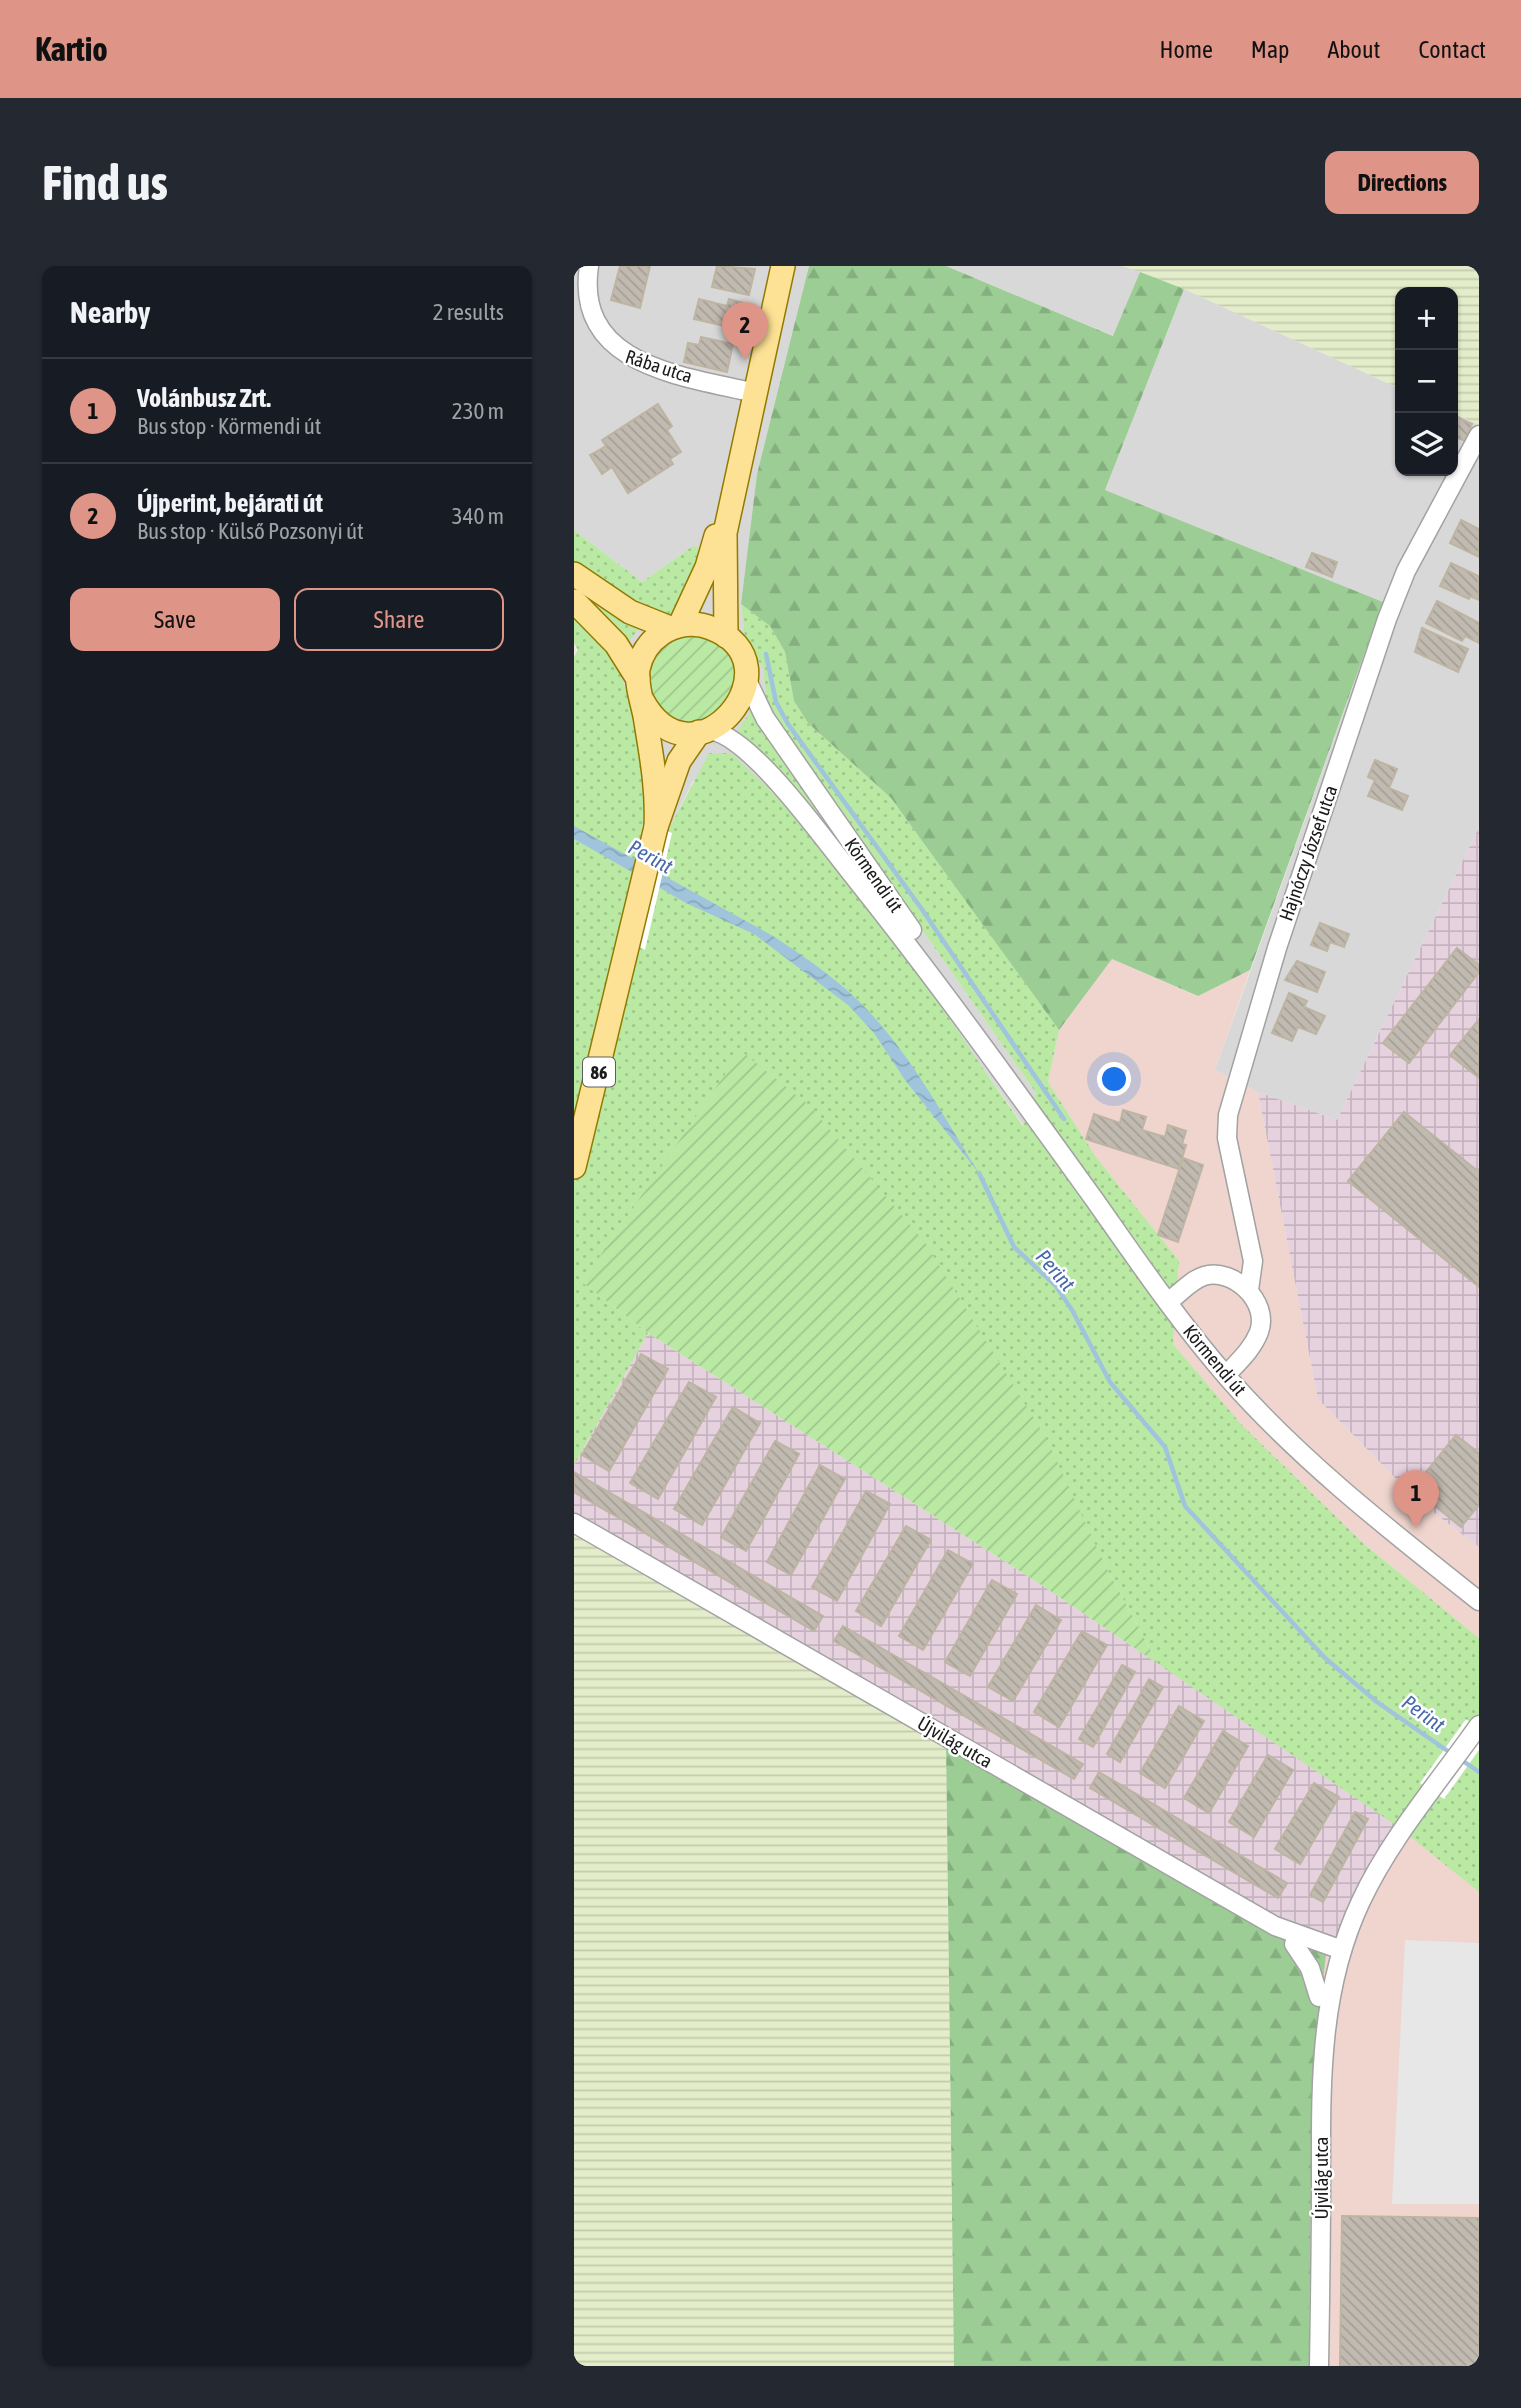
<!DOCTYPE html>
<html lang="en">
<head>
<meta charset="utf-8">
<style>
  :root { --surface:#171b24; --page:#242831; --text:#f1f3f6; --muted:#9ea1a6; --line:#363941; --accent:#de9587 }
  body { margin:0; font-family:"Asap Condensed",sans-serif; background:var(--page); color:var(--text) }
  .controls { position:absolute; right:21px; top:21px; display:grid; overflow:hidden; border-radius:14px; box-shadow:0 2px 5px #0004 }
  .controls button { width:63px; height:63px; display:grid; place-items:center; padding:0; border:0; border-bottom:2px solid var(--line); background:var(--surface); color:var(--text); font:35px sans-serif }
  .you { position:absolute; left:541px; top:814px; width:24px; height:24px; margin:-18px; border:5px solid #fff; border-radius:50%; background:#1a73e8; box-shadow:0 0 0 10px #1a73e833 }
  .badge { display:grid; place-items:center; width:46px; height:46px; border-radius:50%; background:var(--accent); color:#111; font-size:23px; font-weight:700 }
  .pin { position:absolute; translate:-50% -58px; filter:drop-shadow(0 2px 4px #0008) }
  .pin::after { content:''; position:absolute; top:37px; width:24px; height:21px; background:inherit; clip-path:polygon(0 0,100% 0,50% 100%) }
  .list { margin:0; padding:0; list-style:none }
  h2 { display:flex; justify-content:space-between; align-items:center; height:91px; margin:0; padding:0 28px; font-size:30px }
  h2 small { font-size:23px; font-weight:400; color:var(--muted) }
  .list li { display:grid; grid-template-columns:46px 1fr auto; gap:21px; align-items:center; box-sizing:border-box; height:105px; padding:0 28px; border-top:2px solid var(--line) }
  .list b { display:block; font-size:26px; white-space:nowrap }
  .list p { margin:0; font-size:23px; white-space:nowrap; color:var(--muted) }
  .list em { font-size:23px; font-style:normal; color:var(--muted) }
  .actions { display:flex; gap:14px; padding:21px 28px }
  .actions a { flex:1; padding:16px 0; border:2px solid var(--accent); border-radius:14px; text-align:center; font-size:24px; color:var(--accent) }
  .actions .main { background:var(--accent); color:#111 }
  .icon { flex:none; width:38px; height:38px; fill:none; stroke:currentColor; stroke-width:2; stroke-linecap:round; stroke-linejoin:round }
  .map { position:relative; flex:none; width:905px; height:2100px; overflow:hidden; border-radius:14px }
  header { display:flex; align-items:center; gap:42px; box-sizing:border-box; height:98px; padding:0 35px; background:var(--accent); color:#111 }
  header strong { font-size:33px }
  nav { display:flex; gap:38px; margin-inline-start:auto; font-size:24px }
  .intro { display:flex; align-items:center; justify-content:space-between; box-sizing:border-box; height:168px; padding:0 42px }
  h1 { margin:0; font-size:49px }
  .button { padding:18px 32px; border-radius:14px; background:var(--accent); color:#111; font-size:24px; font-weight:700 }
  main { display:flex; gap:42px; padding:0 42px }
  aside { flex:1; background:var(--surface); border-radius:14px; box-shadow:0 2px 5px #0004 }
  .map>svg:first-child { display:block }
</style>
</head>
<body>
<header>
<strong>Kartio</strong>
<nav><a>Home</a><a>Map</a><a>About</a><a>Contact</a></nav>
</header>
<div class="intro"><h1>Find us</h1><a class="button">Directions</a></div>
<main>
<aside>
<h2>Nearby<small>2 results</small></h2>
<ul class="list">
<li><span class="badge">1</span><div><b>Volánbusz Zrt.</b><p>Bus stop · Körmendi út</p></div><em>230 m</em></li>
<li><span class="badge">2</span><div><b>Újperint, bejárati út</b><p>Bus stop · Külső Pozsonyi út</p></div><em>340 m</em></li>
</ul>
<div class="actions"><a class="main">Save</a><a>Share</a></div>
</aside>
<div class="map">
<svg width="905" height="2100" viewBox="0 0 905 2100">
  <defs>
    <pattern id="industrial-grid" width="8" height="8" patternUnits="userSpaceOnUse" patternTransform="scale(1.75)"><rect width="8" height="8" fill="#e6d2df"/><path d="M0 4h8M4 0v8" fill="none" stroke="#c5b4bf"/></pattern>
    <pattern id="farmland-rules" width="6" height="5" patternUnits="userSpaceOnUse" patternTransform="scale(1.75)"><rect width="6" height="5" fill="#e4edca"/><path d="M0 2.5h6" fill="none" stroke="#c3cbad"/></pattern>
    <pattern id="grass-dots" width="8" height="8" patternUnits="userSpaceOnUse" patternTransform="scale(1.75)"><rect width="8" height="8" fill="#bae9a4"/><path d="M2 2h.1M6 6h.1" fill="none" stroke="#9fc78d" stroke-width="1.8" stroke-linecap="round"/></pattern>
    <pattern id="forest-firs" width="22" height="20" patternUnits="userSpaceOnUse" patternTransform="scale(1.75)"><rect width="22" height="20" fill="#9bcd94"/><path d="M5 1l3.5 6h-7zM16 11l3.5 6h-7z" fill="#85af7f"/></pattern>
    <pattern id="garden-furrows" width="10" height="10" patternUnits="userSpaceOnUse" patternTransform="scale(1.75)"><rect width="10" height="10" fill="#bae9a4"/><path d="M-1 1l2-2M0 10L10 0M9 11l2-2" fill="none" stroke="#9fc78d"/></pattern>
    <pattern id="water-waves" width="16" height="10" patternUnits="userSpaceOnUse" patternTransform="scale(1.75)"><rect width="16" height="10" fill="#9fc4dc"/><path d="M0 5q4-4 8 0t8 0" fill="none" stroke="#88a8bc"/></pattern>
    <pattern id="building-back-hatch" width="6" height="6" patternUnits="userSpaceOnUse" patternTransform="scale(1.75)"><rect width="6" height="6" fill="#c1bab0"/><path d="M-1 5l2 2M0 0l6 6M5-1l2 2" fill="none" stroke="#a59f97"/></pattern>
  </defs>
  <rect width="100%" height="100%" fill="#edebe0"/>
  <g fill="#d9d8d8">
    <path d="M0,0h235l-52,208 -16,130 4,35 18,29 4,39 269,386 -12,33 -174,-246 -77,-90 -80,-9 -25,51 -19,-9 -24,-133 -11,-39 9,-50 70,-55 -51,36 -68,-52z"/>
    <path d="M372,0h177l17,6 -26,64z"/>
    <path d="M610,23l216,100v82h53v-58l26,12v402l-142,293 -79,-28 -43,-22 168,-468 -278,-112z"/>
  </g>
  <g fill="#efd5ce">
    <path d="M538,693l85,37 53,-26 -35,100 43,22 60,307 98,100 63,48v91l-115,-94 -123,-120 -68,-80 6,-83 -83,-104 -48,-75 11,-52z"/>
    <path d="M824,1560l81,66v474h-169l2,-285 14,-126z"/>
  </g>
  <g fill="url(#industrial-grid)">
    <path d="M905,561v720l-63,-48 -98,-100 -60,-307 79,28z"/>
    <path d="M74,1067l395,253 355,240 -72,129 -752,-427v-63z"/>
  </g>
  <g fill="url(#farmland-rules)">
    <path d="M549,0h356v159l-26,-12v-121h-53v97l-216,-100z"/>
    <path d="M0,1262l372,215 8,623h-380z"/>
  </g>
  <g fill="url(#grass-dots)">
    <path d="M0,264l68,52 51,-36 17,5 -33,65 -16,3 -87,-53z"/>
    <path d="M0,317l66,44 -13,17 -53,-51z"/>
    <path d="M167,338l29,22 15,26 9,49 14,22 83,75 168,232 -11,52 48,75 83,104 -6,83 68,80 123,120 115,94v254l-82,-66 -239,-162 -54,-101 -362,-511 -160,230 66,51 -74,132v-808l4,-7 -4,-7v-33l40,40 36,122v51l18,8 41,-78h22c118,105 202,245 292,373l13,-33 -269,-386 -4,-39 -18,-29z"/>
    <path d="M176,446h3l79,118 -3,1 -91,-101z"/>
  </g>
  <g fill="url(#forest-firs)">
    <path d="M235,0h137l167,70 27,-64 44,17 -79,201 278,112 -133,368 -52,26 -86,-37 -53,71 -168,-232 -83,-75 -14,-22 -9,-49 -15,-26 -29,-22 16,-130z"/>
    <path d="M372,1477l122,64 258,148 -14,126 -3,285h-355z"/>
  </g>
  <g fill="url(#garden-furrows)">
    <path d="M115,365l29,9 15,19 4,22 -18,33 -28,9 -28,-9 -18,-30 10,-35z"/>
    <path d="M167,785l69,55 116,138 120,194 58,125 54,101 -115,-78 -395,-253 -66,-51z"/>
  </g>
  <path fill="#e7e7e7" d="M831,1674l74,3v261h-87z"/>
  <path fill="url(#water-waves)" d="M0,560l199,110c35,23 72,48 100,80 43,47 74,107 108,160l-76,-96 -31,-47 -26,-28 -94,-71 -68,-31 -112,-64z"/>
  <g fill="#fff">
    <path d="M70,555l28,12 -27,117 -26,-14z"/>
    <path d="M892,1453l13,10v21l-35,49 -24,-16z"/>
  </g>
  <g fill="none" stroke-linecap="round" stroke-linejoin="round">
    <g stroke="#9fc4dc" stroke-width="4.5">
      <path d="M192,388l10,48 12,22 133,184 143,211"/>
      <path d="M405,907l35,74 42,39 16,24 38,72 55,65 20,59 140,152 52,44 75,52"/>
      <path d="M886,1493l19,13"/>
    </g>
  </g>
  <g fill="url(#building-back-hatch)" stroke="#beb4a2" stroke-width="2">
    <path d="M46,0h30l-10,42 -29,-8z"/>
    <path d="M143,0l38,3 -6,26 -37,-8z"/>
    <path d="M125,33l28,7 2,-7 15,4 -6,26 -44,-10z"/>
    <path d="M127,71l32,7 -6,28 -43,-10 4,-19 11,2z"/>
    <path d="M84,138l14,22 -5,4 14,22 -11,7 3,5 -45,29 -16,-26 -10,7 -12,-19 16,-9 -4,-6z"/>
    <path d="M879,149l19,9 -7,17 -12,-5z"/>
    <path d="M887,254l18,9v28l-29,-14z"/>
    <path d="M738,287l25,9 -5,15 -26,-10z"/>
    <path d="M877,297l27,13 1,24 -9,-4 -1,3 -29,-13z"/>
    <path d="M863,335l42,22v20l-14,-7 -3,5 -36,-18z"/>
    <path d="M848,362l46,21 -10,23 -43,-20z"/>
    <path d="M801,494l22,9 -8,19 19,8 -6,14 -34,-14 7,-16 -7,-3z"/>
    <path d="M746,657l29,11 -5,13 -14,-5 -3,9 -16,-6z"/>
    <path d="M883,682l22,17v7l-70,91 -26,-20z"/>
    <path d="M723,695l28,11 -8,20 -32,-12z"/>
    <path d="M715,727l18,8 -3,6 21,9 -9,18 -18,-7 -6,14 -20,-8z"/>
    <path d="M905,753v59l-29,-23z"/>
    <path d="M549,844l23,7 -4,13 23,7 3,-12 18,6 -4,13 4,1 -7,24 -93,-30 8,-25 26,9z"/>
    <path d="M830,846l75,60v115l-131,-106z"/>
    <path d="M609,892l20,7 -25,77 -20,-7z"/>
    <path d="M67,1088l27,15 -59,102 -27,-16z"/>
    <path d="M115,1116l27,15 -58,102 -28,-16z"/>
    <path d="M159,1141l27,16 -58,102 -28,-16z"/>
    <path d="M882,1169l23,18v52l-18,22 -48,-39z"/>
    <path d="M201,1175l24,13 -53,97 -25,-14z"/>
    <path d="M246,1199l25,14 -54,96 -24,-13z"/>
    <path d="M0,1206l249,144 -9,15 -240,-139z"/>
    <path d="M292,1225l24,13 -53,97 -25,-14z"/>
    <path d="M332,1260l25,14 -50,86 -25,-15z"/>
    <path d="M374,1284l25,14 -50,86 -24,-14z"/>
    <path d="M418,1314l25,14 -47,82 -25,-14z"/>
    <path d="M462,1339l25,15 -48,81 -25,-14z"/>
    <path d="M269,1360l240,138 -9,15 -240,-138z"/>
    <path d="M508,1365l25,14 -48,82 -25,-15z"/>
    <path d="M548,1399l13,7 -42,75 -14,-8z"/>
    <path d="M575,1413l14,8 -43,75 -13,-8z"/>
    <path d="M605,1440l25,15 -39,67 -25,-15z"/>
    <path d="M649,1465l25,15 -39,67 -25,-15z"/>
    <path d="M694,1489l25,15 -39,67 -25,-15z"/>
    <path d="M525,1506l188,111 -9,15 -188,-110z"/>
    <path d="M740,1517l25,14 -39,67 -25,-15z"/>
    <path d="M781,1546l13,7 -45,83 -13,-7z"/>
    <path d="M768,1950l137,2v148h-139z"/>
  </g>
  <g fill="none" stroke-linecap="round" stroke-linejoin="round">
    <defs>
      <g id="minor">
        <path d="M15,0c-15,101 96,110 166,127"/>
        <path d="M172,412l19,40 147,212"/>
        <path d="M134,464c42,3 119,114 147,148 83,104 161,213 239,321 43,61 85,123 134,179 75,85 163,153 251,223"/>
        <path d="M675,1024l4,-29 -26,-123 1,-23 49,-167 110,-329 19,-48 73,-136"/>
        <path d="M594,1036c11,-8 23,-22 36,-26 29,-9 66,26 55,56 -7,18 -21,30 -33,43"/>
        <path d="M0,1257l701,403 67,24"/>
        <path d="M720,1678l16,24 9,29"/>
        <path d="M745,2100c1,-60 2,-120 2,-180 0,-98 -3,-194 40,-285 30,-64 78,-119 118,-176"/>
      </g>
      <g id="major">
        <path d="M0,308l56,38 40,16"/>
        <path d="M0,335l42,43 22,35"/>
        <path d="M106,359l27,-58 9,-31"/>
        <path d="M152,370l-1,-103 58,-267"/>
        <path d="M68,434c52,96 161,-37 69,-72 -16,-7 -36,-4 -50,6 -12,8 -20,21 -23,35 -2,16 4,32 7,47 6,37 13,73 11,111"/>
        <path d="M0,901l82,-340 23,-66 20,-29"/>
      </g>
    </defs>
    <use href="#minor" stroke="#a2a2a2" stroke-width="21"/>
    <use href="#major" stroke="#927a00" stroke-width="26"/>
    <use href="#minor" stroke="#fff" stroke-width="18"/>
    <use href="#major" stroke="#fde295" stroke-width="23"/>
  </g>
  <g text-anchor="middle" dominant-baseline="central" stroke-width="5" stroke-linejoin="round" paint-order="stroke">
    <rect fill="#fff" stroke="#5f5f5f" stroke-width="2" x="9" y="791.5" width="32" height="29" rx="5"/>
    <g font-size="18" font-weight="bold" fill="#1b1b1b">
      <text x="25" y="806">86</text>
    </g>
    <g font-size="19" fill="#1b1b1b" stroke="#fff">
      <text transform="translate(85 100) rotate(18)">Rába utca</text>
      <text transform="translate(734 587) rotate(-71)">Hajnóczy József utca</text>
      <text transform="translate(300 609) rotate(55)">Körmendi út</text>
      <text transform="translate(641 1094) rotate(50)">Körmendi út</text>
      <text transform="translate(381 1476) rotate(30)">Újvilág utca</text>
      <text transform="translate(747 1912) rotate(-90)">Újvilág utca</text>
    </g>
    <g font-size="21" font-style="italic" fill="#4768ab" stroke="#fff">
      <text transform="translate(77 590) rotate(29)">Perint</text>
      <text transform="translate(482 1004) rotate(49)">Perint</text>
      <text transform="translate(850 1447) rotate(36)">Perint</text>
    </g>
  </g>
</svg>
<div class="controls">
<button>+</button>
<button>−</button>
<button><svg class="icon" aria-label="layers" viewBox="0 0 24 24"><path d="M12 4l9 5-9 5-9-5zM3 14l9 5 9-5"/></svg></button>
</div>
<div class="you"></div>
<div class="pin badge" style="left:842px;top:1262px">1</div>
<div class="pin badge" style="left:171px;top:94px">2</div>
</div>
</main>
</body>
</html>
